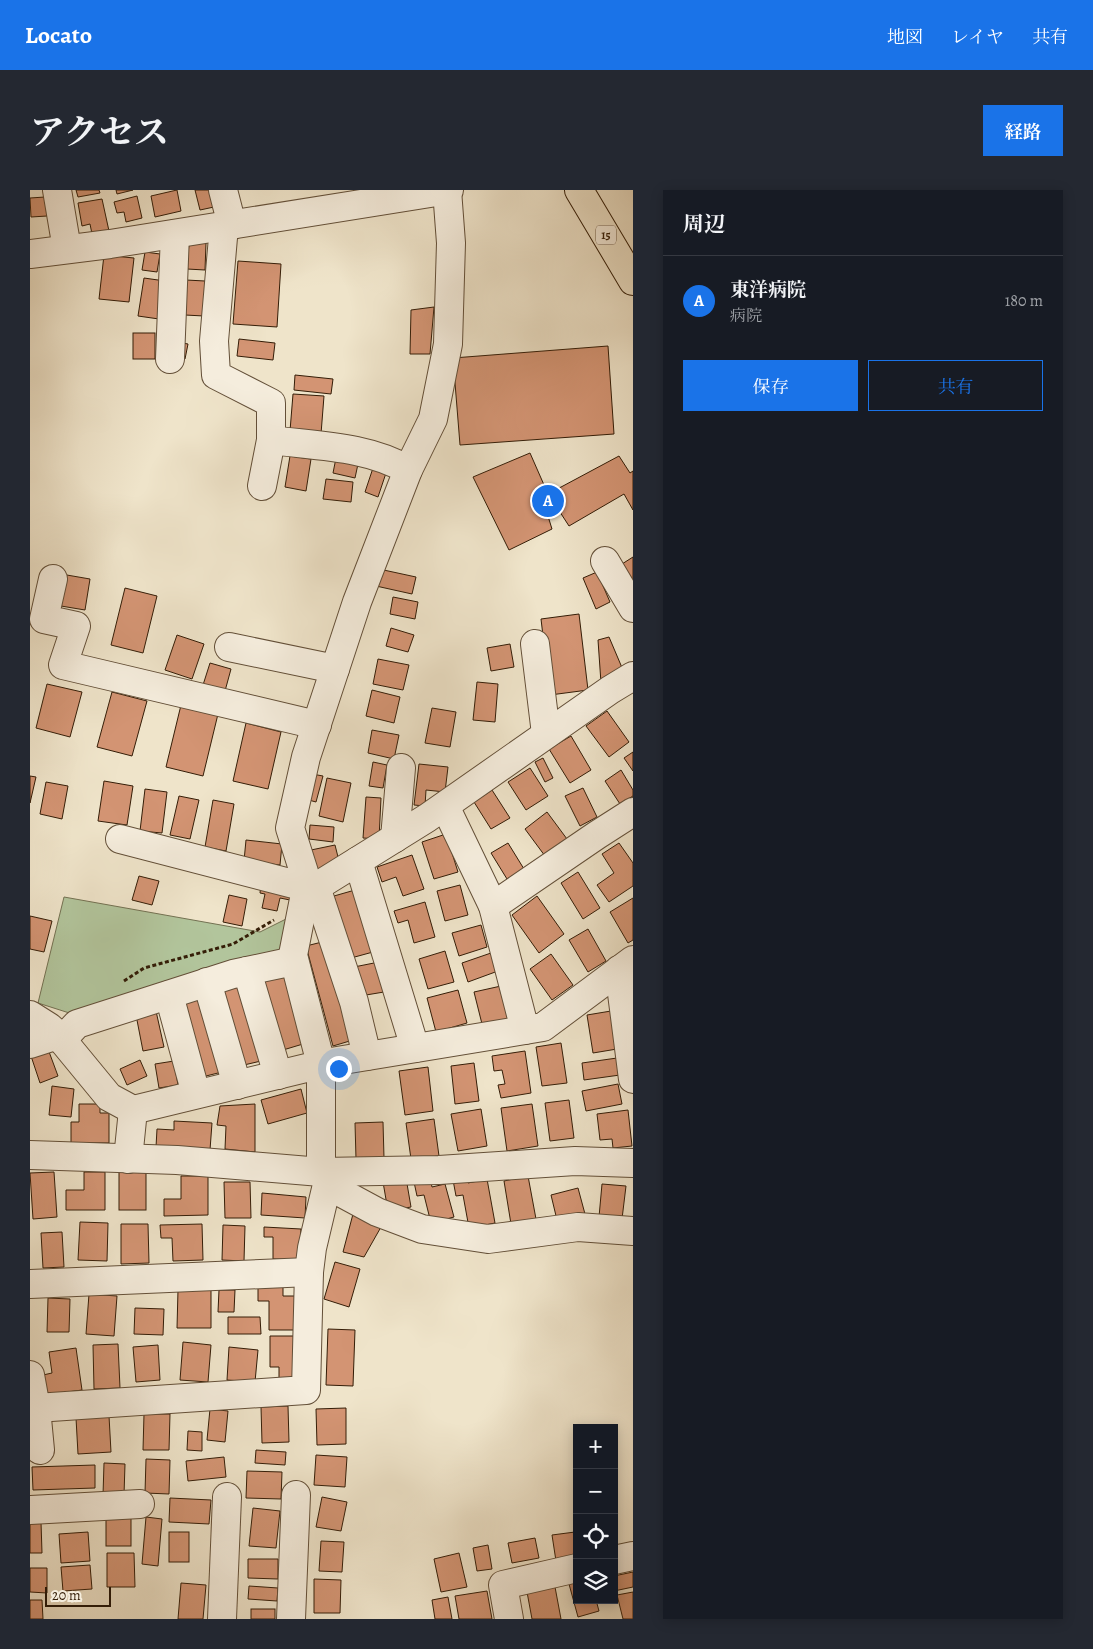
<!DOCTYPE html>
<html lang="ja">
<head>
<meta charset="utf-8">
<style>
  :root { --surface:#171b24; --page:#242831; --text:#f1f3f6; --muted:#9ea1a6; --line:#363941; --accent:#1a73e8 }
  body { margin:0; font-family:Alegreya,"Noto Serif JP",serif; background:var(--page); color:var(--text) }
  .controls { position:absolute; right:15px; bottom:15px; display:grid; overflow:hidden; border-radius:0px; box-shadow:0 2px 12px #0003 }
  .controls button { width:45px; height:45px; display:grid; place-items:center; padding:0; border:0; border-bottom:1px solid var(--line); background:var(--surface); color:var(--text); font:25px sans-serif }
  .scale { position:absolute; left:15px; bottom:12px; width:66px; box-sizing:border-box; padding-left:5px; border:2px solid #341d07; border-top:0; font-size:14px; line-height:18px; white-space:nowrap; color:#341d07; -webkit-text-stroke:4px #f5eddd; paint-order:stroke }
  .you { position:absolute; left:308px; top:878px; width:18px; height:18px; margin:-12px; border:4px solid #fff; border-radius:50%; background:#1a73e8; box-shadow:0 0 0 8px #1a73e833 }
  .badge { display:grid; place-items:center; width:32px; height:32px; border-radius:50%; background:var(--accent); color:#fff; font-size:16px; font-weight:700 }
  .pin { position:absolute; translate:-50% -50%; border:2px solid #fff; box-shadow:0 1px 5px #0006 }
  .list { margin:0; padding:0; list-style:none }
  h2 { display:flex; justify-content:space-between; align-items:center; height:65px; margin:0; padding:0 20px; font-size:21px }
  h2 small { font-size:16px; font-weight:400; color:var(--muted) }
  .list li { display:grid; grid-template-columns:32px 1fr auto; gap:15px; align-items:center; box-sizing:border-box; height:90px; padding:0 20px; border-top:1px solid var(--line) }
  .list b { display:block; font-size:19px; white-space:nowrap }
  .list p { margin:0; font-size:16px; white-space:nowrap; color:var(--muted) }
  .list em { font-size:16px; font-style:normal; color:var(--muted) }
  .actions { display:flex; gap:10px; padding:15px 20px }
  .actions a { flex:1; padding:11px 0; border:1px solid var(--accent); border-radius:0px; text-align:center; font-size:18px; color:var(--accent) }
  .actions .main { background:var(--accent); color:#fff }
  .icon { flex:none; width:28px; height:28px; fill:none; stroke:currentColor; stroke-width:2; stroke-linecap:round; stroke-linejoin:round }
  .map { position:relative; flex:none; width:603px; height:1429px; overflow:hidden; border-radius:0px }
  header { display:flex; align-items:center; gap:30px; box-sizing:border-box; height:70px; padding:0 25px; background:var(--accent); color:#fff }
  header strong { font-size:24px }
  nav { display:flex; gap:28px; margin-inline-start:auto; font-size:18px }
  .intro { display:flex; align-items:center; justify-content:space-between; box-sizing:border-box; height:120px; padding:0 30px }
  h1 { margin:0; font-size:35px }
  .button { padding:12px 22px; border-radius:0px; background:var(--accent); color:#fff; font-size:18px; font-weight:700 }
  main { display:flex; gap:30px; padding:0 30px }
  aside { flex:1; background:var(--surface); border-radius:0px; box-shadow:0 2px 12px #0003 }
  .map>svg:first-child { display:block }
</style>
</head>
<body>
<header>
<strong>Locato</strong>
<nav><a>地図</a><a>レイヤ</a><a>共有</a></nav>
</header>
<div class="intro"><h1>アクセス</h1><a class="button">経路</a></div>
<main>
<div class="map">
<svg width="603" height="1429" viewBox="0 0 603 1429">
  <rect width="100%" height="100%" fill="#efe4ca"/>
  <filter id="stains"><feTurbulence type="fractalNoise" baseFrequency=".004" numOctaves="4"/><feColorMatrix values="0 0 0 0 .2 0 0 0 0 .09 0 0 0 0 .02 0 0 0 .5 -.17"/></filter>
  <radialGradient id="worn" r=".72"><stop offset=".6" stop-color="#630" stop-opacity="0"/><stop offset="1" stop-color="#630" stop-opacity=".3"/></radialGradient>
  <path fill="#b2c59c" stroke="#737152" d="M34,707l196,35 32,-16 -3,36 -204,66 -47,-15z"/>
  <g fill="#d39473" stroke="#341d07">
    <path d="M46,0h23l1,3 -22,4z"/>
    <path d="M86,0h17l-16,4z"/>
    <path d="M147,0l4,21 -26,6 -4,-21z"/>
    <path d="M165,0h15l4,17 -14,3z"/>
    <path d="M107,6l5,22 -16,4 -2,-10 -7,1 -3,-11z"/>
    <path d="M15,7l2,19 -16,1 -1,-19z"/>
    <path d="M72,9l7,32 -17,3 -2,-10 -8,2 -4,-23z"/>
    <path d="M159,53h17l-1,27 -18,-1z"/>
    <path d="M115,62l15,2 -3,18 -15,-2z"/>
    <path d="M74,65l30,3 -5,44 -30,-3z"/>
    <path d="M208,71l43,3 -4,63 -44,-3z"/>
    <path d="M114,88l21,3 -6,38 -21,-3z"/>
    <path d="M156,90l19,1 -1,35 -19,-1z"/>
    <path d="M404,117l-4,47h-20l1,-44z"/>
    <rect x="103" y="143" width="22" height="26"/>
    <path d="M209,149l36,4 -2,17 -36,-4z"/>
    <path d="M147,152l11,2 -3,15 -11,-2z"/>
    <path d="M578,156l6,88 -154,11 -7,-87z"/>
    <path d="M265,185l38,4 -2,15 -37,-4z"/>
    <path d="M263,204l31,2 -3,38 -31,-3z"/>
    <path d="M500,263l18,41 71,-38 11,17 3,-2v39l-9,-16 -55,32 -11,-17 -11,4 5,16 -43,21 -36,-73z"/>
    <path d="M260,266l21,3 -5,32 -21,-4z"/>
    <path d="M306,268l22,6 -3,14 -22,-5z"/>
    <path d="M343,278l13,5 -8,24 -13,-5z"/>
    <path d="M296,289l27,3 -2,20 -28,-3z"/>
    <path d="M603,367v24h-1l-10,-17z"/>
    <path d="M349,379l37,8 -4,17 -36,-8z"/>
    <path d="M567,382l13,30 -14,7 -13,-31z"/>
    <path d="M31,384l29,5 -5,31 -30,-5z"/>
    <path d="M95,398l32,8 -14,57 -32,-8z"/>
    <path d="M363,407l25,5 -3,17 -25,-5z"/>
    <path d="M549,424l9,76 -38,5 -9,-76z"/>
    <path d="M361,438l23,7 -6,17 -22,-6z"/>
    <path d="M147,445l27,9 -12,35 -27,-9z"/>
    <path d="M579,447l14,33 -22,13 -3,-43z"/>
    <path d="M480,454l4,23 -23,4 -4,-23z"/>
    <path d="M348,469l31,6 -6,25 -30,-6z"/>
    <path d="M180,473l21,6 -6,22 -22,-6z"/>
    <path d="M447,492l21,2 -3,38 -22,-2z"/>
    <path d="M17,494l35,8 -12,45 -34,-9z"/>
    <path d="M342,500l28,7 -6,26 -28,-7z"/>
    <path d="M82,502l35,9 -15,55 -35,-9z"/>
    <path d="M151,515l37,9 -15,62 -37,-9z"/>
    <path d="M402,518l24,4 -6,35 -25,-4z"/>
    <path d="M577,521l22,31 -20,15 -23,-31z"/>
    <path d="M216,533l35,9 -13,57 -35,-8z"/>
    <path d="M342,540l27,5 -5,24 -26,-6z"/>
    <path d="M541,546l20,34 -21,13 -21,-34z"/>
    <path d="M603,562v19l-9,-13z"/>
    <path d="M513,568l10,20 -8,4 -10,-20z"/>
    <path d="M343,572l14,3 -4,23 -14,-2z"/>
    <path d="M389,574l29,3 -3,25 -19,-2 -1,16 -11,-1z"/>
    <path d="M500,578l18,28 -22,14 -18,-28z"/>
    <path d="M591,580l12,20v6l-13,8 -15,-23z"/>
    <path d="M282,584l11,2 -7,26 -11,-3z"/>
    <path d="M0,586l6,1 -6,26z"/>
    <path d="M297,588l24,5 -8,39 -24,-6z"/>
    <path d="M74,591l29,5 -6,39 -29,-4z"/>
    <path d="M16,592l22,4 -6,33 -22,-5z"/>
    <path d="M553,598l14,29 -17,9 -15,-30z"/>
    <path d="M115,599l22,3 -5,41 -22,-2z"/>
    <path d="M462,600l18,28 -19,11 -17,-27z"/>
    <path d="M149,606l20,4 -9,39 -20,-4z"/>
    <path d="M336,607l15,1 -2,41 -16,-1z"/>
    <path d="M183,610l21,4 -8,47 -21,-4z"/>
    <path d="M517,622l20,27 -22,17 -20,-27z"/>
    <path d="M280,635l24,2 -1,15 -24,-3z"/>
    <path d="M416,644l12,38 -24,7 -12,-37z"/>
    <path d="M216,650l36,4 -2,21 -36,-4z"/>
    <path d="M478,653l16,26 -17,10 -16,-26z"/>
    <path d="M589,653l14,20v23l-24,16 -12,-17 17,-12 -12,-19z"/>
    <path d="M305,655l5,20 -24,6 -5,-21z"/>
    <path d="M382,665l12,34 -21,7 -7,-19 -14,5 -5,-15z"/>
    <path d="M548,682l22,36 -17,11 -22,-36z"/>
    <path d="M109,686l20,5 -7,24 -20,-5z"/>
    <path d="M231,694l31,7 -2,9 -10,-2 -3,13 -15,-3 3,-14 -5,-1z"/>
    <path d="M430,695l8,30 -23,6 -8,-30z"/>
    <path d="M325,700l18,62 -22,6 -17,-62z"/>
    <path d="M199,705l18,4 -5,27 -19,-4z"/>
    <path d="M507,706l27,38 -25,19 -27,-38z"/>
    <path d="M603,708v42l-5,3 -18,-31z"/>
    <path d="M395,712l10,35 -21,6 -6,-23 -10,3 -4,-12z"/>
    <path d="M0,726l22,5 -8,31 -14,-3z"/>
    <path d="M451,735l6,22 -28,9 -7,-23z"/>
    <path d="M558,739l18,32 -18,11 -19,-32z"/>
    <path d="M296,751l27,99 -20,6 -27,-100z"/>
    <path d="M415,761l9,31 -26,7 -9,-30z"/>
    <path d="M461,763l7,18 -30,11 -6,-19z"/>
    <path d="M521,764l22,31 -21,15 -22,-31z"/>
    <path d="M349,772l5,30 -24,4 -6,-29z"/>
    <path d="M253,783l20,71 -20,6 -20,-72z"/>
    <path d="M211,794l20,77 -17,4 -21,-76z"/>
    <path d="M471,796l7,33 -26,5 -8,-32z"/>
    <path d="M428,800l9,33 -31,9 -9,-34z"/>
    <path d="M173,805l19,77 -20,5 -19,-77z"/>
    <path d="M126,821l8,36 -21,4 -7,-36z"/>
    <path d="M581,821l6,38 -24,4 -6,-38z"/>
    <path d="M531,853l6,40 -25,3 -6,-39z"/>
    <path d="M18,859l10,27 -18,7 -9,-27z"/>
    <path d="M495,861l6,42 -30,5 -3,-13 7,-1 -3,-14 -8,1 -2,-15z"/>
    <path d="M587,868l3,17 -36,5 -2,-17z"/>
    <path d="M110,870l7,16 -20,9 -7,-16z"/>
    <path d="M144,871l4,24 -19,3 -4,-24z"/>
    <path d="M444,873l5,38 -24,3 -4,-38z"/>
    <path d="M398,877l5,44 -28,4 -6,-44z"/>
    <path d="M588,894l4,20 -36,7 -4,-20z"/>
    <path d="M22,896l22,3 -3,28 -22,-2z"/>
    <path d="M271,899l6,24 -39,11 -7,-24z"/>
    <path d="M539,910l5,38 -24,3 -5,-38z"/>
    <path d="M49,914h21v9h9v30h-38v-21h8z"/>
    <path d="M225,914v48l-30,-3 1,-23 -9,-1 3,-19z"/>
    <path d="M502,914l6,42 -31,5 -6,-43z"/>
    <path d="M451,919l6,37 -29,5 -7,-37z"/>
    <path d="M598,920l4,36 -19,2 -1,-9 -12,1 -3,-26z"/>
    <path d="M404,929l5,37 -28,3 -5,-36z"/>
    <path d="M144,931l38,2 -2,27 -54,-3 1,-18 17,1z"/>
    <path d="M353,932l1,36 -28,1 -1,-36z"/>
    <path d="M24,982l3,45 -24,2 -3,-46z"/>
    <path d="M54,982h21v38h-39v-20h18z"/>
    <rect x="89" y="982" width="27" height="38"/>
    <path d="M151,986h27v39l-44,1v-17h17z"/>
    <path d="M498,986l8,43 -25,5 -7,-43z"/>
    <path d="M376,988l5,29 -23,4 -5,-29z"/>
    <path d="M400,988l2,9 13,-3 9,33 -23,6 -7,-28 -7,1 -3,-14z"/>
    <path d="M437,988l1,5 19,-4 8,44 -26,5 -6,-33 -7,1 -3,-16z"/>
    <path d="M194,992h26l1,36h-26z"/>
    <path d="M572,994l24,2 -4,33 -23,-2z"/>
    <path d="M548,998l7,26 -28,6 -6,-25z"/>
    <path d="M232,1003l44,4 -1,21 -44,-3z"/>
    <path d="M323,1024l28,13 -17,30 -21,-5z"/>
    <path d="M50,1032l28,1 -1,38 -29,-1z"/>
    <path d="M91,1034h27l1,39 -28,1z"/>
    <path d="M172,1034l1,36 -30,1 -1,-23h-11l-1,-13z"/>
    <path d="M193,1035l22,1 -1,35 -22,-1z"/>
    <path d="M234,1037l37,2 -2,31 -26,-1v-22h-9z"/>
    <path d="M32,1042l2,35 -21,1 -2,-35z"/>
    <path d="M305,1072l25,7 -11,38 -25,-8z"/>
    <path d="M253,1096v10h15l1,34h-30v-29h-11v-14z"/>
    <path d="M148,1100h33v38h-34z"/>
    <path d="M189,1100h16l-1,22h-16z"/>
    <path d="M59,1104l28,2 -3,40 -28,-2z"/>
    <path d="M18,1108l22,1 -1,33h-22z"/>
    <path d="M105,1118l29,1 -1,26 -29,-1z"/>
    <path d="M198,1127h32l1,17h-33z"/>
    <path d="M298,1139l27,1 -2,56 -27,-1z"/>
    <path d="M240,1146h26v43h-17v-12h-9z"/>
    <path d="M153,1152l28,3 -3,37 -28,-2z"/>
    <path d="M88,1154l2,44 -26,1 -1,-44z"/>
    <path d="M128,1155l2,35 -24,2 -3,-35z"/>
    <path d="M199,1157l29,3 -3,32 -28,-2z"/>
    <path d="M46,1158l6,42 -37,5 -2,-20 9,-2 -3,-21z"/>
    <path d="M258,1216l1,36 -27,1 -1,-36z"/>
    <path d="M316,1218v36l-29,1 -1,-36z"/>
    <path d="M180,1219l18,2 -3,31 -18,-2z"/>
    <path d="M114,1224h26l-1,36h-26z"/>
    <path d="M79,1226l2,36 -33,2 -2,-36z"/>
    <path d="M158,1241l14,1v19l-15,-1z"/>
    <path d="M226,1260l30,2 -1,13 -30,-2z"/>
    <path d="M286,1265l31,2 -2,30 -31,-2z"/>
    <path d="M194,1267l2,20 -38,4 -2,-20z"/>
    <path d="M116,1269l24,1 -1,34 -24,-1z"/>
    <path d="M74,1273l21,1 -1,31h-21z"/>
    <path d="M65,1275v23l-62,2 -1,-23z"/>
    <path d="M217,1281l35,1 -1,27 -35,-1z"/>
    <path d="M292,1307l25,5 -6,29 -25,-4z"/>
    <path d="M140,1308l41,2 -2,24 -40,-2z"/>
    <path d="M223,1318l27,3 -4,37 -27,-2z"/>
    <rect x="76" y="1326" width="25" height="30"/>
    <path d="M116,1327l16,2 -4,47 -16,-2z"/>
    <path d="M11,1332l1,31h-12v-30z"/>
    <path d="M58,1342l2,29 -29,2 -2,-29z"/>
    <rect x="139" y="1342" width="20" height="30"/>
    <path d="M545,1342l2,26 -21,3 -4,-26z"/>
    <path d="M505,1348l4,20 -27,5 -4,-20z"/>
    <path d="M291,1351l23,1 -2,30 -23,-1z"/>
    <path d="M458,1355l4,24 -15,2 -4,-23z"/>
    <path d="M77,1363h27l1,34h-28z"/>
    <path d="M429,1363l8,34 -26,5 -7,-33z"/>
    <path d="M218,1369h30v20l-30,-1z"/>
    <path d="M60,1375l2,24 -29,2 -2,-24z"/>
    <path d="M0,1378h17v25l-17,-1z"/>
    <path d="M603,1382v15l-19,4v-15z"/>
    <path d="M284,1389l27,1 -1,33h-26z"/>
    <path d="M547,1392v18h19l3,11 -21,6 -9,-33z"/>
    <path d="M151,1393l25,2 -3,34h-25z"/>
    <path d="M219,1396l29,2 -1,13 -29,-2z"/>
    <path d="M525,1397l6,32h-29l-5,-27z"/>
    <path d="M457,1401l5,28h-33l-4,-23z"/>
    <path d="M603,1402v27h-10l-6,-24z"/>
    <path d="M418,1407l4,22h-17l-3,-19z"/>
    <path d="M0,1410h12l1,19h-13z"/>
    <rect x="221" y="1419" width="24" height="10"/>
  </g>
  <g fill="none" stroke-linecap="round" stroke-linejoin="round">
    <defs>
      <g id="minor">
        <path d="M27,0l10,59"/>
        <path d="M193,0l9,35"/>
        <path d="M194,36l-10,115 2,34 55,28v37l-9,46"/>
        <path d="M0,64l80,-10 339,-54"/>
        <path d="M140,169l5,-125"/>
        <path d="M241,250c45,6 97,6 137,30"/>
        <path d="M575,371l28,47"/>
        <path d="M23,389l-9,40 32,7 -13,39 254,60"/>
        <path d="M505,454l11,90"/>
        <path d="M199,457l106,22"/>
        <path d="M415,616l48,100 32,124"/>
        <path d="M365,648l6,-70"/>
        <path d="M90,649l189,49 -19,-60 16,-71 51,-155 51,-132 25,-51 15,-75 3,-101 -4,-53"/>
        <path d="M328,671l57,187"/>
        <path d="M286,697l38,115 13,54"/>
        <path d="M463,716l104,-71 36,-23"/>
        <path d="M589,780l14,109"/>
        <path d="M217,781l31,104"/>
        <path d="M177,792l30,103"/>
        <path d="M139,805l27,99"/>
        <path d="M0,825l19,12 9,8 51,62 24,13"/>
        <path d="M32,850l15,-16 156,-50 61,-13"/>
        <path d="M0,854l28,-9"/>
        <path d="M0,965l147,5 144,12 118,-2 136,-9 58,2"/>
        <path d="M98,969l5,-49 198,-48 212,-35 90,-67"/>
        <path d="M291,982v-108l-28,-109 12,-61 4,-6 7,-1 111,-69 183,-128 23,-14"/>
        <path d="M297,995l50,27 45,17 66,10 90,-12 55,4"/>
        <path d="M0,1094l279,-12"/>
        <path d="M0,1185l6,33 270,-18 3,-118 3,-24 18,-76"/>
        <path d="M6,1218l4,42"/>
        <path d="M0,1320l110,-6"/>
        <path d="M584,1370l19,-4"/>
        <path d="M192,1429l5,-122"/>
        <path d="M261,1429l5,-124"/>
        <path d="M479,1429l-6,-34 74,-17"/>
      </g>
      <path id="major" d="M549,0l54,91"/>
    </defs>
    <use href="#minor" stroke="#634f38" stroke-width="30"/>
    <use href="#major" stroke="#341d07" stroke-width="30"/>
    <path stroke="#341d07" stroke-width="3" stroke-dasharray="4 2.5" stroke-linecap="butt" d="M94,791l20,-13 89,-24 41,-24"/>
    <use href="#minor" stroke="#f5eddd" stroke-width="28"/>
    <use href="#major" stroke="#efe4ca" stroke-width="28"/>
  </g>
  <g text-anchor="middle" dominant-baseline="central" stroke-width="4" stroke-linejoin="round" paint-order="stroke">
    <rect fill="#f5eddd" stroke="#6e5b47" stroke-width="1" x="566" y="35.5" width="20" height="19" rx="4"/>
    <g font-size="12" font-weight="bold" fill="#341d07">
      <text x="576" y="45">15</text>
    </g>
  </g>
  <rect width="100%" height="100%" filter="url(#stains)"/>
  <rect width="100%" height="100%" fill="url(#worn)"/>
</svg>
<div class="controls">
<button>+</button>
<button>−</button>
<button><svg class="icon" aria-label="locate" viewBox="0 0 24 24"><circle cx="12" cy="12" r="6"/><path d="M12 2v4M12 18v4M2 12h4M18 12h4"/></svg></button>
<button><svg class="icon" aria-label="layers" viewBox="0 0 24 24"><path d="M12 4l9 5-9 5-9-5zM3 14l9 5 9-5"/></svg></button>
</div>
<div class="scale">20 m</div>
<div class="you"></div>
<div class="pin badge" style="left:518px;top:311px">A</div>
</div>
<aside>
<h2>周辺<small></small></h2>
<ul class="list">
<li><span class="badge">A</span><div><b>東洋病院</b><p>病院</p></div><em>180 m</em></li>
</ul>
<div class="actions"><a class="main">保存</a><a>共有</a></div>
</aside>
</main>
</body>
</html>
